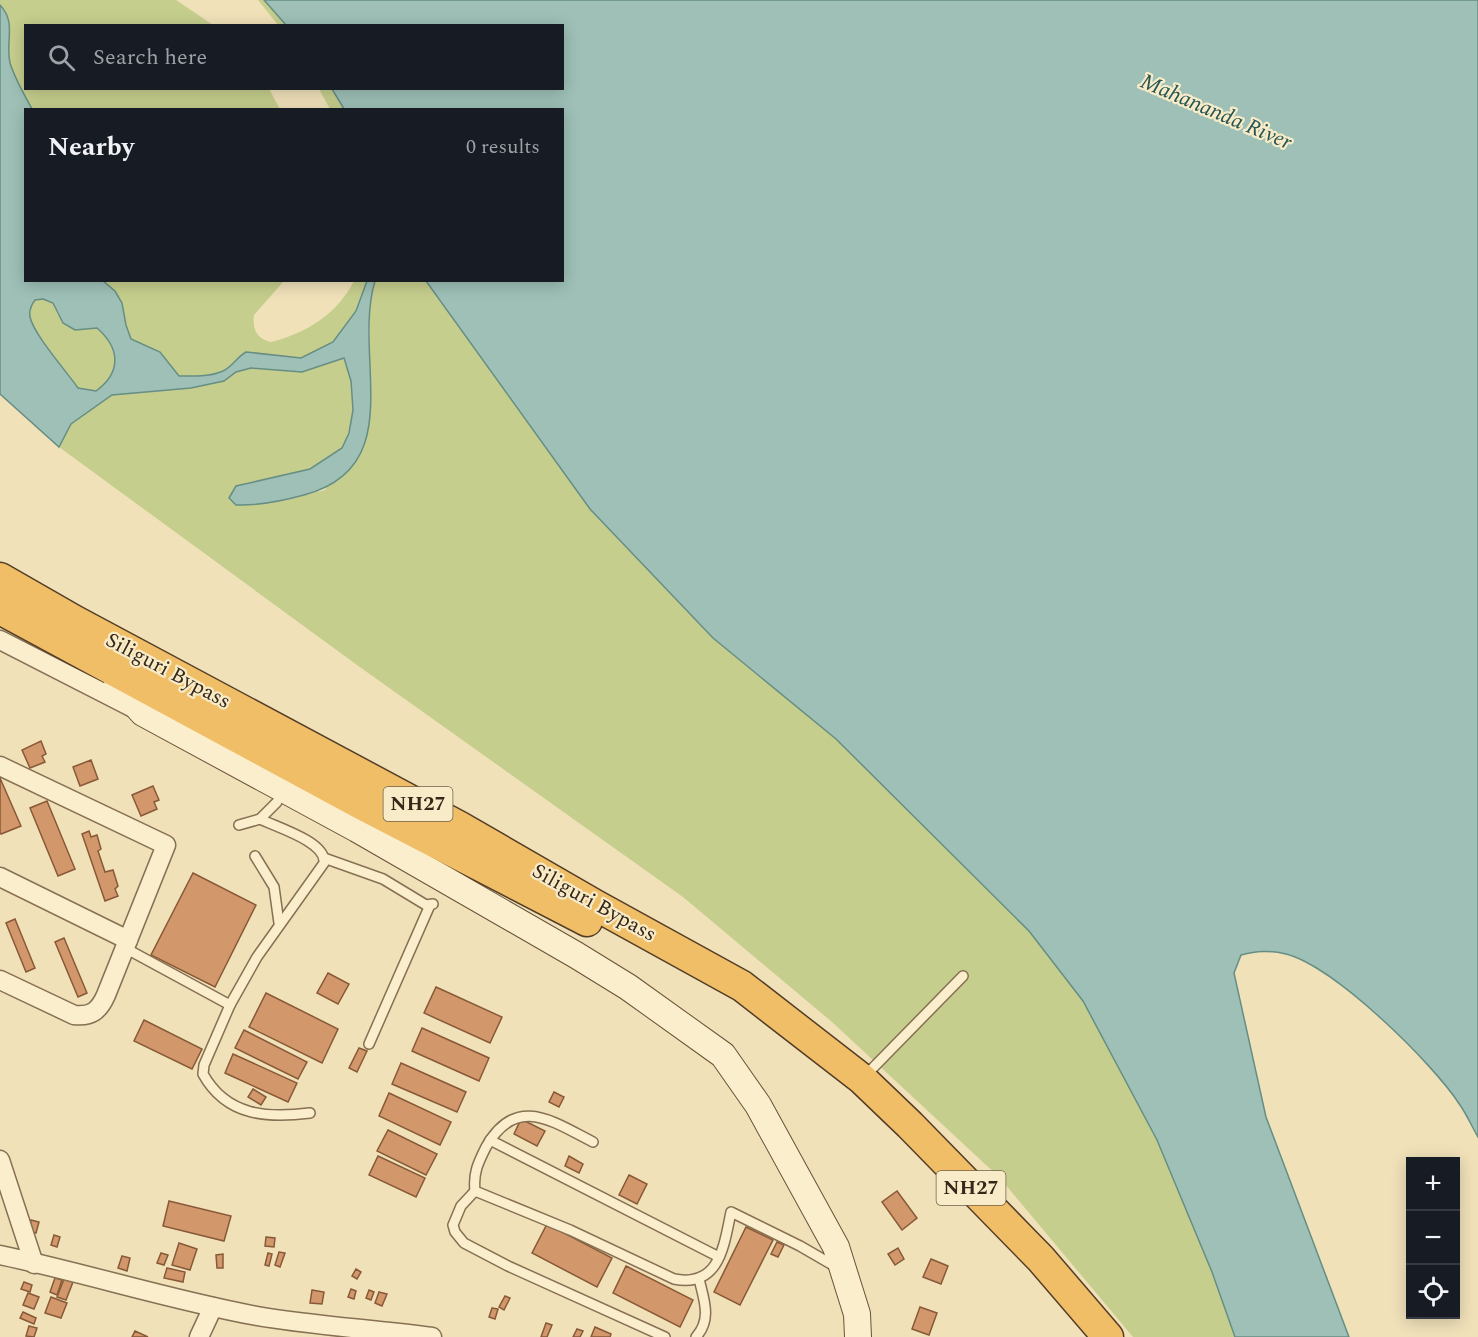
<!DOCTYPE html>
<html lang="en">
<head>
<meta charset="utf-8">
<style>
  :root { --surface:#171b24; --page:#20242c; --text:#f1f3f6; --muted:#9ea1a6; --line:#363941 }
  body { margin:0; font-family:Spectral,serif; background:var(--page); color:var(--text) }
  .controls { position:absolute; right:18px; bottom:18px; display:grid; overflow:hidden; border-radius:0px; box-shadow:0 3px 15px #0003 }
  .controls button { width:54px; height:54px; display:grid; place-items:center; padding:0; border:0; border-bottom:2px solid var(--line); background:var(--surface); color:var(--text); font:30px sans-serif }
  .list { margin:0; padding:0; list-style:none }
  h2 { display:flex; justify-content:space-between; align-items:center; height:78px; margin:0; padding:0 24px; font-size:26px }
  h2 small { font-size:20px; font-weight:400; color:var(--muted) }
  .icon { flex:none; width:33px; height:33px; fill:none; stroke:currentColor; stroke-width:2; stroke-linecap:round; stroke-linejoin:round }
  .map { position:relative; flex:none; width:1478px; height:1337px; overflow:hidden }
  .search { position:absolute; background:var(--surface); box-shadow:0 3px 15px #0003; left:24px; top:24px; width:540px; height:66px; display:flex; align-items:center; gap:15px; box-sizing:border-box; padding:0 21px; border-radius:0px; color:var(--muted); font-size:22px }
  .panel { position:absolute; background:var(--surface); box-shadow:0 3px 15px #0003; left:24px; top:108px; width:540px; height:174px; border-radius:0px }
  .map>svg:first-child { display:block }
</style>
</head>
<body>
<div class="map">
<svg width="1478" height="1337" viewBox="0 0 1478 1337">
  <rect width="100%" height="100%" fill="#f0e1b9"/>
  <g fill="#c6ce8d">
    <path d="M0,0h176l37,25 -187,1v62l243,1 11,20h-248c-8,-15 -17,-30 -22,-46 -5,-22 7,-40 -10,-58z"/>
    <path d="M258,0h6l22,25h-8z"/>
    <path d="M319,89h13l12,20h-14z"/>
    <path d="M103,281h181l-30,34c-2,14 3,24 17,27 36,-9 66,-28 83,-61h13l-11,30 -23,31 -32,16 -55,-6c-9,5 -13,14 -23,19 -13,7 -30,5 -44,5l-19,-24 -29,-13 -5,-14 -4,-22z"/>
    <path d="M375,281h51l164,228 123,129 123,101 193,192 54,70 74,139 55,132 23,65h-102l-134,-160 -167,-155 -149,-125 -326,-232 -298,-218 12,-23 41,-29 79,-7 33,-7 12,-9 15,-4 51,4 42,-14 7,23 2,29 -4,23 -7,15 -32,21 -74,17v19l49,-5 40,-10 45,-91v-93z"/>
    <path d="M43,299l10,4 5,12 22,14 17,-1c23,20 25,44 -1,63l-18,-3c-11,-16 -44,-53 -48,-71 -1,-6 2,-13 5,-17z"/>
  </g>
  <g fill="#9ec0b7" stroke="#668e84" stroke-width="1.5" fill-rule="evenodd">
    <path d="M264,0h1214v1137c-6,-10 -11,-22 -18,-32 -27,-42 -126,-139 -174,-151 -17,-4 -29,-3 -45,1l-7,18 32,144 83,220h-114l-23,-65 -55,-132 -74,-139 -54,-70 -193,-192 -123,-101 -123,-129 -164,-228 136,-1v-170l-218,-1 -12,-20 230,-1v-62l-276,-1z"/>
    <path d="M0,5c17,18 5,36 10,58 5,16 14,31 22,46l-6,1v170l77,1 12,10 7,12 4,22 5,14 29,13 19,24c14,0 31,1 44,-5 10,-5 14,-14 23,-19l55,6 32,-16 23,-31 11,-30h8c-23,76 35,186 -71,214 -22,6 -45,11 -68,10l-7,-7 7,-12 74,-17 32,-21 7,-15 4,-23 -2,-29 -7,-23 -42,14 -51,-4 -15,4 -12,9 -33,7 -79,7 -41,29 -12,23 -59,-53zM43,299l10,4 10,20 12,7 22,-2c23,20 25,44 -1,63l-18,-3c-11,-16 -44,-53 -48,-71 -1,-6 2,-13 5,-17z"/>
  </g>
  <g fill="#d2986b" stroke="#885937" stroke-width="1.5">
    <path d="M41,741l5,13 -4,2 3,6 -15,6 -8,-18z"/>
    <path d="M91,760l7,19 -18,7 -7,-19z"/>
    <path d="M0,778l21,48 -20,8 -1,-1z"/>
    <path d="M153,786l6,14 -5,2 3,7 -16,7 -9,-21z"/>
    <path d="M47,801l28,68 -17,7 -28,-68z"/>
    <path d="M89,831l2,6 6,-2 4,14 -3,2 7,21 8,-2 5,16 -3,3 3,7 -13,5 -23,-67z"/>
    <path d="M193,873l63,32 -41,82 -64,-32z"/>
    <path d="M15,919l20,49 -9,4 -20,-49z"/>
    <path d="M64,938l23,55 -9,4 -23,-55z"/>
    <path d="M328,973l21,11 -11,20 -21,-11z"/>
    <path d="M436,987l66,30 -12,26 -66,-30z"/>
    <path d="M266,993l72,36 -16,34 -73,-36z"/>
    <path d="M144,1020l58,29 -10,20 -58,-28z"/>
    <path d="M422,1028l67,30 -10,23 -67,-30z"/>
    <path d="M244,1030l63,32 -9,17 -63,-31z"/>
    <path d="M359,1048l8,3 -10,21 -8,-4z"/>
    <path d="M233,1054l64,29 -9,19 -63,-29z"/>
    <path d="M401,1063l65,29 -9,20 -65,-28z"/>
    <path d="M253,1089l13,8 -5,8 -13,-8z"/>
    <path d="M554,1092l10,5 -5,10 -10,-5z"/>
    <path d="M389,1093l62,29 -11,23 -61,-29z"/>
    <path d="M521,1119l24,12 -8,15 -23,-12z"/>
    <path d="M388,1130l49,24 -11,21 -49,-24z"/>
    <path d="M378,1156l47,22 -9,19 -47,-22z"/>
    <path d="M569,1156l14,8 -4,9 -14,-7z"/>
    <path d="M629,1175l18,9 -10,20 -18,-9z"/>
    <path d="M897,1191l20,27 -15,12 -20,-28z"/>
    <path d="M169,1201l62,15 -7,25 -61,-15z"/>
    <path d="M31,1220l8,2 -3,11 -7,-2z"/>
    <path d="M547,1224l65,34 -15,29 -65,-34z"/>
    <path d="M746,1227l27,13 -33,65 -26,-13z"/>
    <path d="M54,1235l6,2 -3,10 -6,-2z"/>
    <path d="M266,1237l9,1 -1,9 -9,-1z"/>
    <path d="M777,1242l7,3 -6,12 -7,-3z"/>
    <path d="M179,1243l18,6 -7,21 -18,-5z"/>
    <path d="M898,1248l6,11 -9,6 -7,-11z"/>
    <path d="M279,1252l6,1 -5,14 -5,-2z"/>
    <path d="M161,1253l7,2 -4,10 -7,-2z"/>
    <path d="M268,1253l4,1 -3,12 -4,-1z"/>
    <path d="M223,1254v14h-6l-1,-13z"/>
    <path d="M122,1256l8,2 -3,13 -9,-3z"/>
    <path d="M931,1259l17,7 -7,18 -18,-7z"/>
    <path d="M626,1266l67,34 -13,27 -67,-34z"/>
    <path d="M167,1268l18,4 -2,10 -19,-4z"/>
    <path d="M356,1269l5,3 -4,7 -5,-3z"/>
    <path d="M55,1278l7,2 -5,15 -7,-3z"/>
    <path d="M64,1279l9,3 -7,18 -9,-3z"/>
    <path d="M24,1282l8,3 -2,7 -9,-3z"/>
    <path d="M351,1289l5,2 -2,8 -6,-2z"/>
    <path d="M312,1290l12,2 -2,12 -12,-1z"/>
    <path d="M369,1290l5,2 -3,8 -5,-2z"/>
    <path d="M379,1292l8,2 -5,12 -7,-3z"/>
    <path d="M28,1293l11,4 -5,12 -11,-4z"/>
    <path d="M505,1296l5,2 -6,12 -5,-3z"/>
    <path d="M51,1297l16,6 -6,15 -16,-5z"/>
    <path d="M920,1307l17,6 -8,22 -17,-6z"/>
    <path d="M492,1308l6,1 -3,10 -6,-2z"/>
    <path d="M23,1312l13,6 -2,6 -14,-6z"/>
    <path d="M546,1323l6,2 -5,12h-6z"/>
    <path d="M29,1326l8,2 -3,9 -8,-1z"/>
    <path d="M595,1327l16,7 -1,3h-19z"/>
    <path d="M577,1329l6,2 -3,6h-7z"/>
    <path d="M135,1331l13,6h-16z"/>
  </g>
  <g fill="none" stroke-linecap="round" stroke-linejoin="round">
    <defs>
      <g id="service">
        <path d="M260,819c16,8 67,23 64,44l-67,94 -27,48 -26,60 -1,9c24,43 65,44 107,39"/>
        <path d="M239,825l21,-6 17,-17"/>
        <path d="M255,856l19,31 5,36"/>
        <path d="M324,858l59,21 43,26 7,-1"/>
        <path d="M125,948l105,57"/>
        <path d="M369,1044l61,-139"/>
        <path d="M864,1077l99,-101"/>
        <path d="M490,1140l229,117"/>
        <path d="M593,1142c-41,-21 -77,-48 -107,5 -8,16 -13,26 -11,44l95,39 104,49c46,9 50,-34 57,-67l69,34 38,22"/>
        <path d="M475,1191l-14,15 -8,19 2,7 9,11 44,23 157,71"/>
        <path d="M696,1337c16,-18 8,-37 3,-58"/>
      </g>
      <g id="minor">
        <path d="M0,640l133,68"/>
        <path d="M0,766l166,79 -60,150c-7,16 -15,22 -32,20l-74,-35"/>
        <path d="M0,877l128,63"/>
        <path d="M0,1160l34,104"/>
        <path d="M0,1255c86,18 170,45 257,61 58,10 117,13 175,21"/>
        <path d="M199,1337l14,-30"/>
      </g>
      <path id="secondary" d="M115,671l3,14 25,28 214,116 219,126 52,32 95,68 35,50 78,142 21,67 1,23"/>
      <g id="trunk">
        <path d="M0,578l75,43 385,206 135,78 147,81 120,93 48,46 131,134 67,78"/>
        <path d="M0,609l361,195 226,117"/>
      </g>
    </defs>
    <use href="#service" stroke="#877053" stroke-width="12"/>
    <use href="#minor" stroke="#877053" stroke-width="21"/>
    <use href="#secondary" stroke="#695136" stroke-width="28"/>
    <use href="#trunk" stroke="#543d28" stroke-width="33"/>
    <use href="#service" stroke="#fbeecc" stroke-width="9"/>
    <use href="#minor" stroke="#fbeecc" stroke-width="18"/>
    <use href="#secondary" stroke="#fbeecc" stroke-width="26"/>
    <use href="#trunk" stroke="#f0be66" stroke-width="30"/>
  </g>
  <g text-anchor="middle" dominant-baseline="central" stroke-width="4.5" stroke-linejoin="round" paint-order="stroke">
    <g fill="#f8ebc8" stroke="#70624e" stroke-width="1.5">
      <rect x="383.5" y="787" width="69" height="34" rx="4.5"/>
      <rect x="936.5" y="1171" width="69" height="34" rx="4.5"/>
    </g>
    <g font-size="20" font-weight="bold" fill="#352719">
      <text x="418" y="804">NH27</text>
      <text x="971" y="1188">NH27</text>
    </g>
    <g font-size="21" fill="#352719" stroke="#f8ebc8">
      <text transform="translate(168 671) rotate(28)">Siliguri Bypass</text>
      <text transform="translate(594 903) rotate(29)">Siliguri Bypass</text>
    </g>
    <g font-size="22" font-style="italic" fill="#275654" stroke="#f8ebc8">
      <text transform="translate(1216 112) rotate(23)">Mahananda River</text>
    </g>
  </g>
</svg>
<div class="controls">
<button>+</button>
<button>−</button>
<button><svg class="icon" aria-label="locate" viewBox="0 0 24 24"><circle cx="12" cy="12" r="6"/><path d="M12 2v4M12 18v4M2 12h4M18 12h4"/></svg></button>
</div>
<div class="search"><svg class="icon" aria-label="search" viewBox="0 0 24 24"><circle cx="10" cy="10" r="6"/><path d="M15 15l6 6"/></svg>Search here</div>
<section class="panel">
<h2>Nearby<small>0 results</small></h2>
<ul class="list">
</ul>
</section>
</div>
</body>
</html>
